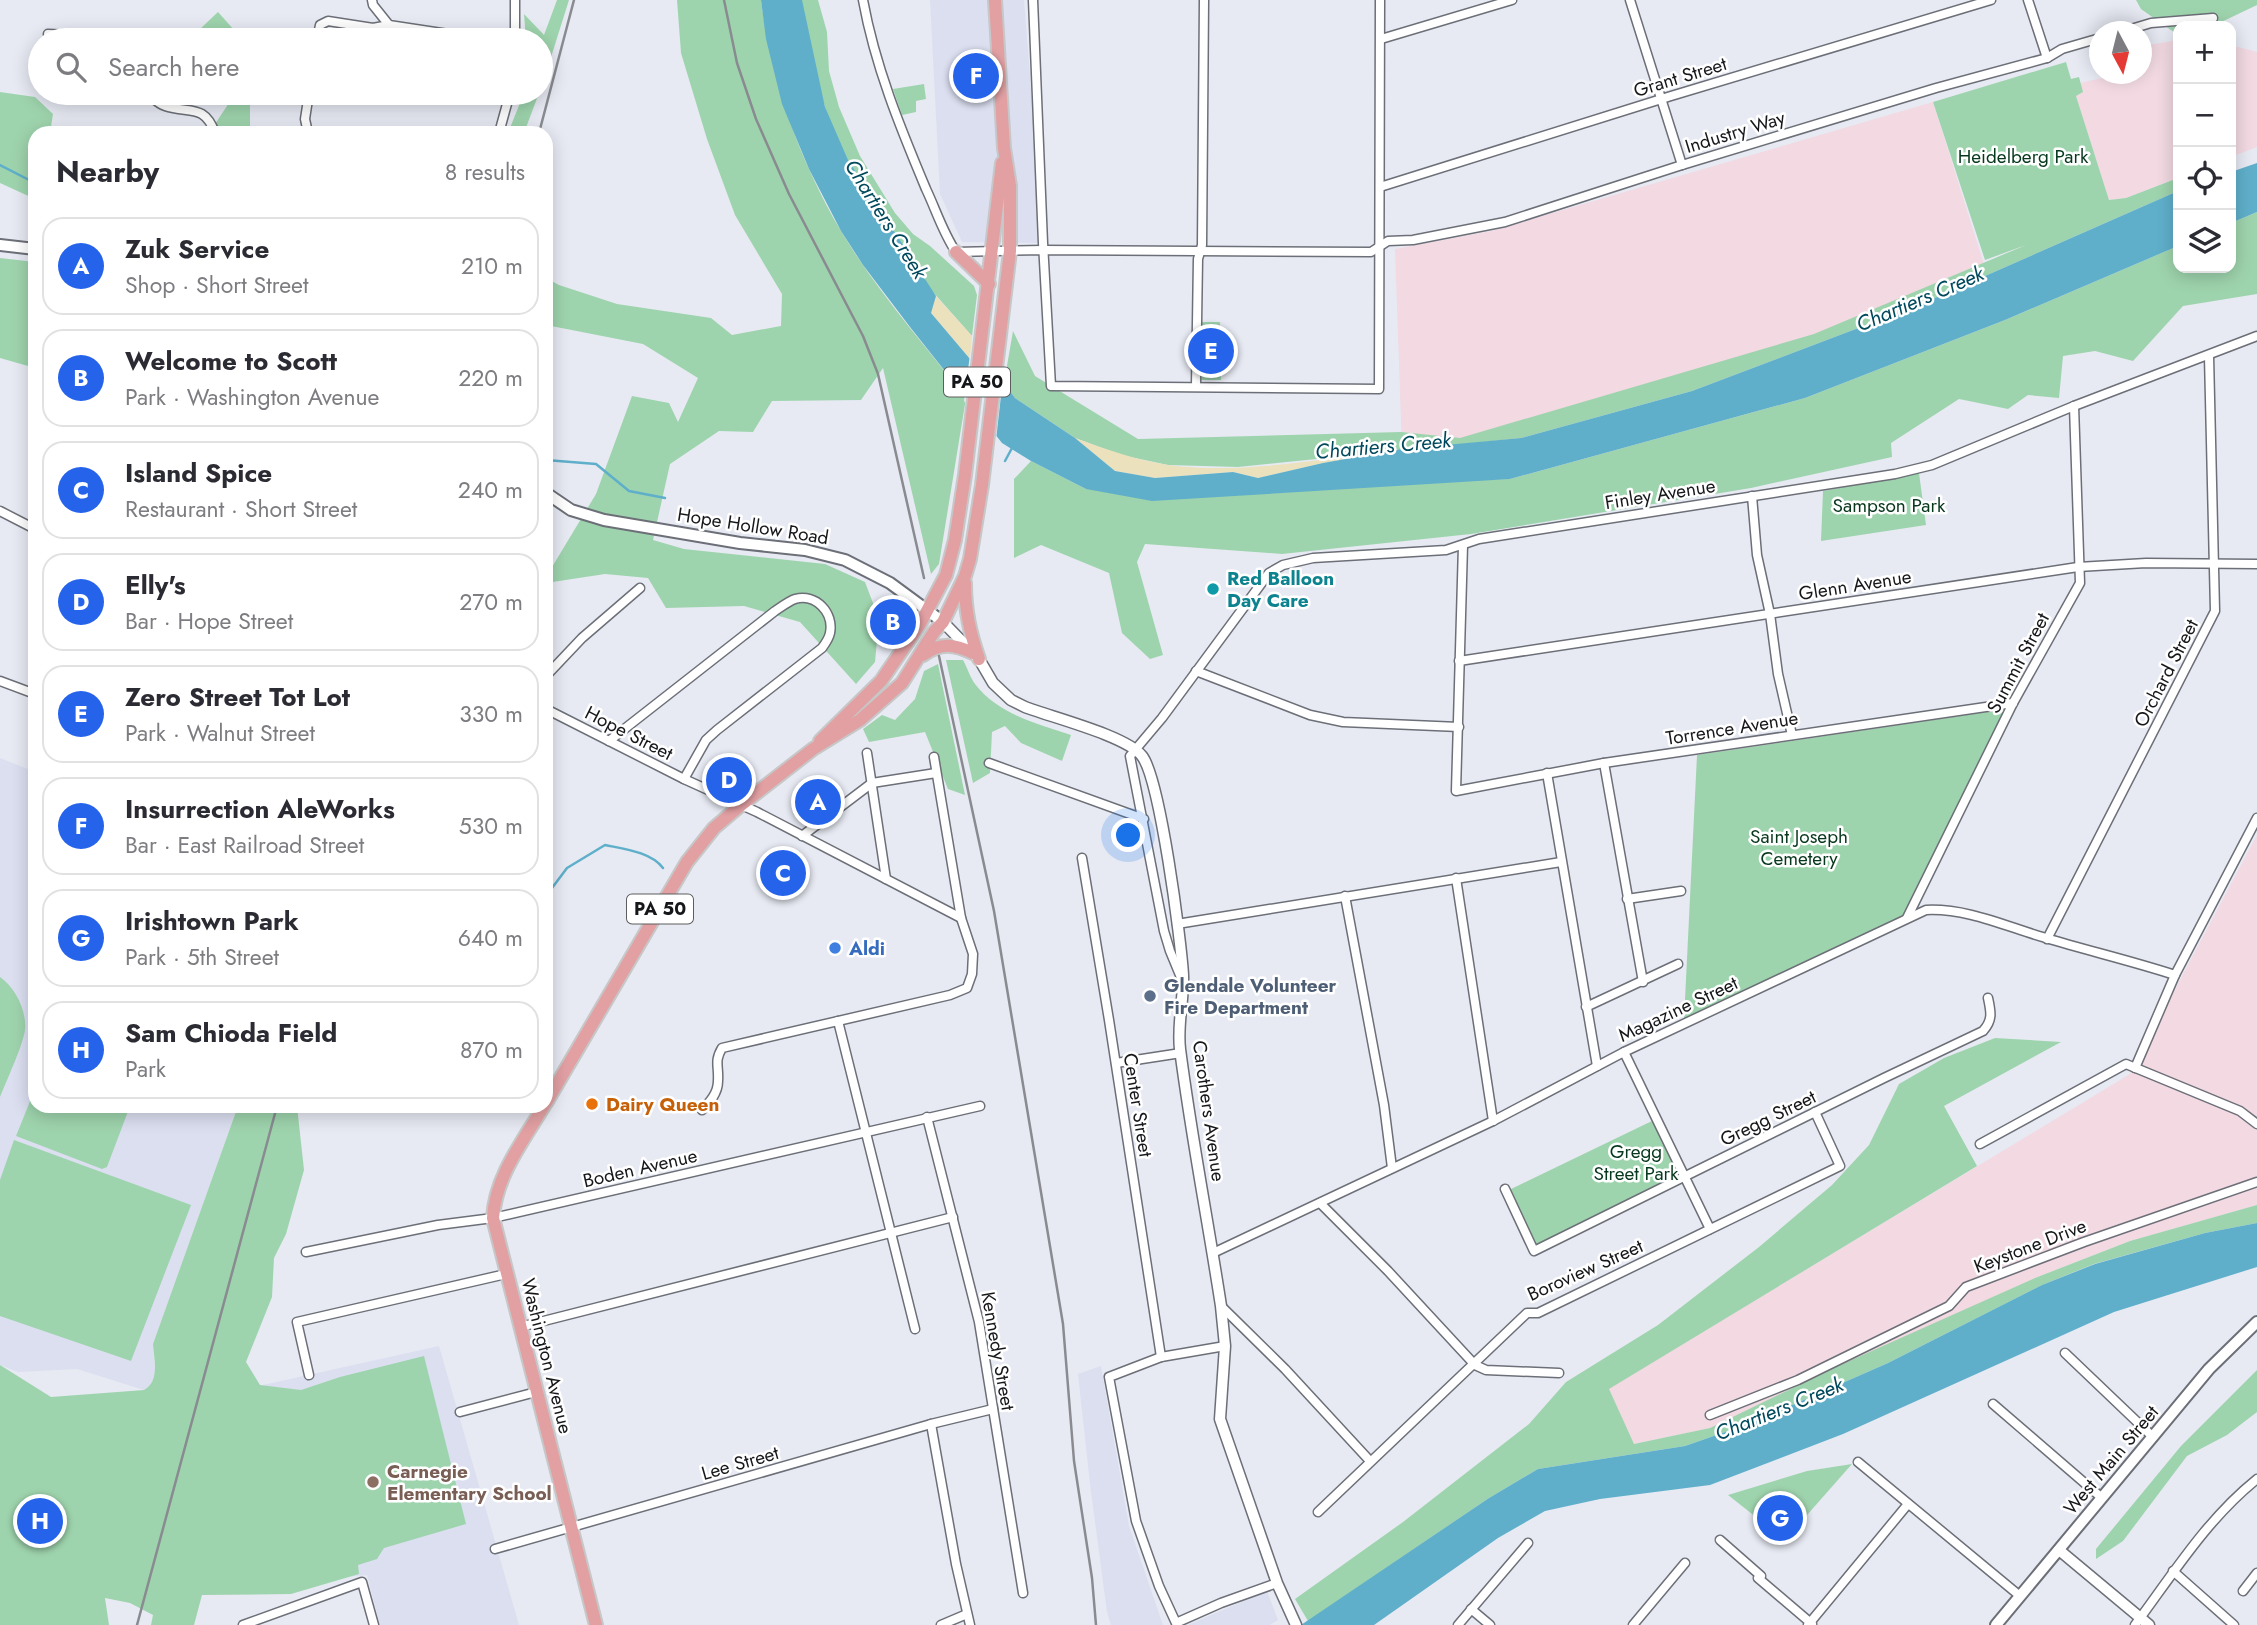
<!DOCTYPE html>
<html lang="en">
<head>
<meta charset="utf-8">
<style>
  :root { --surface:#fff; --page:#f7f7f7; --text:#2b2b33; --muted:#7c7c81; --line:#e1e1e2; --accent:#2563eb }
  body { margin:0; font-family:Jost,sans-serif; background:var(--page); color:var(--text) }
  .controls { position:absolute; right:21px; top:21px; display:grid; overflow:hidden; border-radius:14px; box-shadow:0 4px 18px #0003 }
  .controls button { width:63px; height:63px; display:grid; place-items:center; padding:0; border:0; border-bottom:2px solid var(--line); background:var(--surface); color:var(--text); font:35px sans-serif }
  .compass { position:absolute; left:2089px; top:21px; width:63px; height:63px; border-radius:50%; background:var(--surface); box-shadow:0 4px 18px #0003; rotate:173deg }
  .you { position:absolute; left:1129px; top:836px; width:24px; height:24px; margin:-18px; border:5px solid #fff; border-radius:50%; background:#1a73e8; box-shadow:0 0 0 10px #1a73e833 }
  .badge { display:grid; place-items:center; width:46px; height:46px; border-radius:50%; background:var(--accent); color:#fff; font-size:23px; font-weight:700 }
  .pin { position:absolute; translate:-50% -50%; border:4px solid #fff; box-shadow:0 2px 7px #0006 }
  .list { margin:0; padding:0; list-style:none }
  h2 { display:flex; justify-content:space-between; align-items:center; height:91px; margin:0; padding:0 28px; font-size:30px }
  h2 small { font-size:23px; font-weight:400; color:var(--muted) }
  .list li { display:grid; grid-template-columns:46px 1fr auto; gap:21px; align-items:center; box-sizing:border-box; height:98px; margin:0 14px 14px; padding:0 14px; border:2px solid var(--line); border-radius:21px }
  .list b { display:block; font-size:26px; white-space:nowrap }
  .list p { margin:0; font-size:23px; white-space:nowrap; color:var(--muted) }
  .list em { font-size:23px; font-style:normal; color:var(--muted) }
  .icon { flex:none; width:38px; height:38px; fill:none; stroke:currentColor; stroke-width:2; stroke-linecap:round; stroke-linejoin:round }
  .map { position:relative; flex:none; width:2257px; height:1625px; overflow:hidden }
  .search { position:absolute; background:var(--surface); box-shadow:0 4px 18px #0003; left:28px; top:28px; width:525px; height:77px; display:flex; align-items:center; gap:18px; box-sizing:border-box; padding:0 24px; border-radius:38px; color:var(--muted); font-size:26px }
  .panel { position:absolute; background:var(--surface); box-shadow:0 4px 18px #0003; left:28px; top:126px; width:525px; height:987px; border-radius:21px }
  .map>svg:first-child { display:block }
</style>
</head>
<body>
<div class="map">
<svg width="2257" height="1625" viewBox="0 0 2257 1625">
  <rect width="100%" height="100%" fill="#e7eaf3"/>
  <g fill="#dbdff0">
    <path d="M930,0h94l19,243 -81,-1 -22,-48z"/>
    <path d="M0,758l35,14v334h203l-85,238 2,30 -5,13 -6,3 -67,-21 -59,3 -18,-7z"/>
    <path d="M439,1346l80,279h-139l-13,-50 -79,7 -38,-194z"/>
    <path d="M1101,1366l28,160 34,99h-52l-4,-13 -17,-128 -12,-110z"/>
    <path d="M1267,1591l11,29 -8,5h-82z"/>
  </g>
  <g fill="#f2d9e2">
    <path d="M2178,40v138l-52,20 -17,2 -33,-104 7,-4 -3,-9 40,-9h22v-28z"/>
    <path d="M2231,45l26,7v95l-26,10z"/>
    <path d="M1933,102l54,172 -466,164 -119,11 -7,-200 96,-18z"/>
    <path d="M2257,835v370l-127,36 -95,37 -325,150 -76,16 -26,-55 522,-315z"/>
  </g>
  <g fill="#9ed4ad">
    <path d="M557,0h12l-28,89v-49h-15l-2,-26 20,21z"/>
    <path d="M677,0h84c11,83 38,159 80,231 35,59 83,113 125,167l-27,166 -8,10 -48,-206 -22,32 -89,1 -19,31 -34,-1 -49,33 -17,76 31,9 141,15 40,18 14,37 -4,43 -19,22 -56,-62 -56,-16 -78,2 -18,-30 -43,-4 -59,9v-6l50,-83 36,-98 37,7 9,19 20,-44 -55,-34 -97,-19v-47l13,7 58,19 94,14 21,17 49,-9 1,-32 -47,-79 -28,-76 -26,-86z"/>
    <path d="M796,0h22l9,32 2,39 10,36 21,49 35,57 18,21 17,12 44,40 3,9 -5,41 -85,-96 -49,-85z"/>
    <path d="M2136,0h121v5l-44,21h-35v9l-37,-26z"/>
    <path d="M218,12l25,28h-35l-9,-10z"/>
    <path d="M2066,62l5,17 8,-2 4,15 -7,4 33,104 17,-2 52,-20v13l-259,114 -227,86 -171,47 -283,29 -70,-2 -47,-10 -46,-17 -60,-40 -11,-15 9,-52 22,45 103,63 263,-7 59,6 354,-104 212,-89 -41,15 -52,-158z"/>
    <path d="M924,84l2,15 -10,2v11l-14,3 -9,-26z"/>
    <path d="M0,92l35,5 18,17 -3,19h-15v66l-35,-16z"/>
    <path d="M232,93h18v40h-41l18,-27z"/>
    <path d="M524,93h15l-15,40h-16z"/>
    <path d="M2257,212v82l-74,12 -50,55 -38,-10 -32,5 -4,42 -31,-3 -20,14 -49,-10 -68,44 1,14 -141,31 -280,46 -189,20 -137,-10 -8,18 26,93 -13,4 -28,-26 -13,-60 -68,-28 -27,13v-79l17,-18 55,28 424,-10 295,-81 200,-78 173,-74v22h53v-45z"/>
    <path d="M0,258l35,4v28l-2,2 2,2v74l-35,-10z"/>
    <path d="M1202,322h18l1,58h-19z"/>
    <path d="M1919,473l7,52 -105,16 2,-50z"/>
    <path d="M890,599c26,15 14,25 -1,44l-7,-9 1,-28z"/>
    <path d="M946,660h17c4,7 7,17 12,24 23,30 62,40 96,51l-9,26 -41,-18 -16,-17 -13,6 -2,41 -17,10z"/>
    <path d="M938,664l27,131 -17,-6 -23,-57 -56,10 -6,-13 19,-14 13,5 20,-21 9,-28z"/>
    <path d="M2007,709l-103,206 -220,105 13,-265z"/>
    <path d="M0,977c15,10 27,34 25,53 -2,15 -19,52 -25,67z"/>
    <path d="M1995,1038l66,4 -117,64 33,60 -368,223 25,55 76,-16 128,-62 197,-88 95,-37 127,-36v18l-52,10 -111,31 -52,21 -154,78 -137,60 -66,23 -147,23 -49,29 -181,123 -13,-22 108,-77 126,-98 37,-42 92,-57 101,-78 73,-62 37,-40 30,-61 45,-26z"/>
    <path d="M35,1089v17h95l-23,61 -5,2 -86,-33z"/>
    <path d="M238,1106h59l7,64 -18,64 -12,24 -2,39 -26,65 14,23 41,5 39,-13 84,-21 42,168 -82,24 -7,11 -19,6 1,9 -68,20 -89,1 -8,30h-43l2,-10 -23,-12 -25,-5 4,27h-109v-260l51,32 93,-7c16,-9 10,-30 9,-46z"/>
    <path d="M1654,1120l26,55 -145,70 -26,-55z"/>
    <path d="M14,1140l177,65 -60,156 -131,-45v-136z"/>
    <path d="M2257,1370v42l-30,23 -40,21 -64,85 -27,18v-10l85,-103z"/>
    <path d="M1852,1464l-67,76 -57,-45 79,-24z"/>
  </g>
  <g fill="#ebe1bc">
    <path d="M936,296l36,40 -2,23 -40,-47z"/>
    <path d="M1075,438c30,11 61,22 93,27 77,10 157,-7 234,-16l-79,14 -65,15 -25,-6 -78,6 -40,-7z"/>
  </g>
  <g fill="#5fafcb">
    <path d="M761,0h41l23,107 23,53 88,136 -5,17 39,46 34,24 11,15 60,40 40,33 40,7 78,-6 25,6 65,-15 79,-14 119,-11 171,-47 227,-86 259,-114v55l-173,74 -200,78 -295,81 -358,22 -66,-12 -55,-28 -29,-18 -92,-116 -47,-62 -22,-34 -32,-62 -27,-65 -16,-65z"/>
    <path d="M2257,163v49l-26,11v-51z"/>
    <path d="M2257,1223v44l-143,45 -271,122 -133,51 -110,14 -55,12 -47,27 -124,87h-73l188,-127 49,-29 147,-23 66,-23 137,-60 154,-78 53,-21 110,-31z"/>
  </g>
  <path fill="#e7eaf3" d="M970,354l33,24 -7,62 -32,-39z"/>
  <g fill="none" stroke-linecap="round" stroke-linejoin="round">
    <g stroke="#5fafcb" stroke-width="2.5">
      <path d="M0,165l35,18"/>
      <path d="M546,460l50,4 33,27 36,7"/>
      <path d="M1005,461l7,-13"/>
      <path d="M546,896l21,-28 38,-23c19,4 46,7 58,23"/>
    </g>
    <defs>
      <g id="minor">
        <path d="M372,0l1,5 16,20 99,15"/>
        <path d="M863,0c12,66 37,127 63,189 10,21 17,44 30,63l87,-2 328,2 17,-11 25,-1 92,-18 177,-57 254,-77 111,-30 15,-9 38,-11"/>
        <path d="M1033,0l10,243 8,143 328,3 1,-389"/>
        <path d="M1630,0l52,165"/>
        <path d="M2028,0l19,58"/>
        <path d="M2121,32l30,-9 62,-5"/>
        <path d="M48,34l23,1 14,5"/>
        <path d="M1381,39l131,-39"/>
        <path d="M317,40l3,-15 8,-4 45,7 16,-3"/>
        <path d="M515,40v-40"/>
        <path d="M147,93c5,4 11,11 18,13 24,8 39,-3 50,27"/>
        <path d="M308,133l-3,-14 4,-26"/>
        <path d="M499,133l11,-40"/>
        <path d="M1380,187l291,-91 320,-96"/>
        <path d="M1196,386l2,-127 4,-14 2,-245"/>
        <path d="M1752,496l5,59 13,59 8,60 14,61"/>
        <path d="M0,511l35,18"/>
        <path d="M1463,545l-7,246 148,-28 409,-60"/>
        <path d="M1459,661l619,-94 68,-4 111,1"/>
        <path d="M1196,671l114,44 33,7 116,5"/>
        <path d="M546,676l36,-38 58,-50"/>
        <path d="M0,681l35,13"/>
        <path d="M546,709l138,70 73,33 204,106"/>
        <path d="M609,741l166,-130c6,-4 14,-10 20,-12 21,-6 39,14 35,34 -1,5 -5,11 -8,15l-105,82 -11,10 -22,39"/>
        <path d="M867,753l19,126"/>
        <path d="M989,763l155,56"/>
        <path d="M1604,763l39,219"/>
        <path d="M1547,773l50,293"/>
        <path d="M802,836l70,-53 64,-10"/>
        <path d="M1082,858l27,162 52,337"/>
        <path d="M1456,878l37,243"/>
        <path d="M1345,896l39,209 8,63"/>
        <path d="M1627,899l54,-8"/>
        <path d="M1907,918l106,-215 67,-120 -6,-177"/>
        <path d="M1177,924l384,-62"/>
        <path d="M2047,939l168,-328 -6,-255"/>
        <path d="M1182,980l-12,-29 -6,-20 -34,-175 32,-38 107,-145 14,-8 30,-7 133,-8 33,-11 416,-65 37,-9 142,-59 183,-70"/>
        <path d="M1586,1007l92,-43"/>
        <path d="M838,1021l77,308"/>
        <path d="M1624,1052l86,177"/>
        <path d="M1116,1063l65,-10"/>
        <path d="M2135,1068l40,-93 82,-157"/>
        <path d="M702,1110c8,-8 16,-17 16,-29 1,-16 -4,-19 4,-33l228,-53 17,-7 5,-14 1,-20 -12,-36 -27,-161"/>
        <path d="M927,1117l52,205 44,271"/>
        <path d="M1980,1144l146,-80 114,47 17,13"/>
        <path d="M1505,1189l29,62 350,-173 99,-47c10,-11 8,-19 5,-33"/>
        <path d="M1320,1203l68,68 87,94 11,5 73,3"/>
        <path d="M306,1252l132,-27 55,-7 487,-112"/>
        <path d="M1213,1253l280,-132 131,-69 302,-142c42,-2 81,17 120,28 43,13 86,23 129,37"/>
        <path d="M1221,1306l64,63 85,92"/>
        <path d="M520,1327l433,-110"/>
        <path d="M1225,1346l-64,11 -52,20 27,144 23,65 17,37 45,-20 56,-20"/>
        <path d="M2065,1353l88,84"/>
        <path d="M309,1375l-12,-53 209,-48"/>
        <path d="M1993,1404l109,94"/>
        <path d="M460,1412l76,-20"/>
        <path d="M1710,1415l88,-35 151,-74 17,-19 118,-45 173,-60"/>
        <path d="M931,1424l25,140 14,61"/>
        <path d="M1858,1462l162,134"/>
        <path d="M1318,1512l209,-199h11l302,-147 -25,-54"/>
        <path d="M1720,1540l41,36"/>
        <path d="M495,1549l436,-125 62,-15"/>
        <path d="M2173,1571l61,54"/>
        <path d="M1758,1578l54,46"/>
        <path d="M2243,1591l14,-18"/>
        <path d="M1471,1609l19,16"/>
        <path d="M243,1625l119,-43 12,43"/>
        <path d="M941,1625l26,-11"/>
        <path d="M1458,1625l70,-82"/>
        <path d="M1633,1625l52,-62"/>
        <path d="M1808,1625l100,-121"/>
        <path d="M2135,1625c38,-51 72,-106 122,-146"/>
      </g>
      <g id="tertiary">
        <path d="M943,622l36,37 14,24 18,17 14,7c26,10 102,29 117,49 18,23 39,184 41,219 1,24 -6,50 -3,74 11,86 28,172 41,257l4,40 -5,73 57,164 19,42"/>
        <path d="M2059,1550l90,75"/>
      </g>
      <g id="secondary">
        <path d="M0,245l35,4"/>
        <path d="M546,493l25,17 33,10 136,23 65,7 40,10 45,23 53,39"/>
        <path d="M1996,1625l213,-256 48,-47"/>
      </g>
      <g id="primary">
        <path d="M956,252l33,32"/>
        <path d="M965,583c0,28 5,50 14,76"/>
        <path d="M923,655c18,-13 31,-11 50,-2"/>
        <path d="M820,741l61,-60 39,-57 26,-49 9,-35 10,-65 37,-312"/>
        <path d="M546,1103l141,-241 27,-34 27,-23 72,-56 47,-29 42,-37 32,-51 9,-10 22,-46 5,-17 12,-74 28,-234v-65l-6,-38 -9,-148"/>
        <path d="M544,1106c-21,35 -49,71 -51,112l103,407"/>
      </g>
    </defs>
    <use href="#minor" stroke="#6c6f77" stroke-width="11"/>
    <use href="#tertiary" stroke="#6c6f77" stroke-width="13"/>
    <use href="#secondary" stroke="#6c6f77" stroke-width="14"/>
    <use href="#primary" stroke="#c7c7c8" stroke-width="16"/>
    <use href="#minor" stroke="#fff" stroke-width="8"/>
    <use href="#tertiary" stroke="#fff" stroke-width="10"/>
    <use href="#secondary" stroke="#fff" stroke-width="10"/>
    <use href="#primary" stroke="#e2a0a3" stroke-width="12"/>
    <g stroke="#898b91" stroke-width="2.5">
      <path d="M724,0l13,63 19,56 33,75 74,142 15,38 46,204"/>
      <path d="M539,133l35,-133"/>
      <path d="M939,656l55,255 69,413 11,137 18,117 4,47"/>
      <path d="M137,1625l140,-519"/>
    </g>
  </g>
  <circle fill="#0f9aa8" stroke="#fff" stroke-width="2.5" cx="1213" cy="589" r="7"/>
  <circle fill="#3f7fe0" stroke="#fff" stroke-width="2.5" cx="835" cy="948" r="7"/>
  <circle fill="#5c6f8a" stroke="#fff" stroke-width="2.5" cx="1150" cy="996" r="7"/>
  <circle fill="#e8710a" stroke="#fff" stroke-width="2.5" cx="592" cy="1104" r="7"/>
  <circle fill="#8d6e63" stroke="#fff" stroke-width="2.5" cx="373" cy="1482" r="7"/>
  <g text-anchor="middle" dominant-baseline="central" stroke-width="5" stroke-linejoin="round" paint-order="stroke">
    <g fill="#fff" stroke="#5c5d5f" stroke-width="2">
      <rect x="944" y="367.5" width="66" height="29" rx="5"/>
      <rect x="627" y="894.5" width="66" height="29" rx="5"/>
    </g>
    <g font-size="18" font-weight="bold" fill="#16171a">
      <text x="977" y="382">PA 50</text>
      <text x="660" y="909">PA 50</text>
    </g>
    <g font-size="19" fill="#16171a" stroke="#fff">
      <text transform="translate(1680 77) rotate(-17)">Grant Street</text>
      <text transform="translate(1735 132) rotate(-17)">Industry Way</text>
      <text transform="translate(1660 494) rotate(-9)">Finley Avenue</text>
      <text transform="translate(753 526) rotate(9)">Hope Hollow Road</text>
      <text transform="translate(1855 585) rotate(-9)">Glenn Avenue</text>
      <text transform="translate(2018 663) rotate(-62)">Summit Street</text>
      <text transform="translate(2166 673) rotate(-63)">Orchard Street</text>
      <text transform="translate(1732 728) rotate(-9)">Torrence Avenue</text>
      <text transform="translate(629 733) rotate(27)">Hope Street</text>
      <text transform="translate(1678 1009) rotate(-25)">Magazine Street</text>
      <text transform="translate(1138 1105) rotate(81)">Center Street</text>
      <text transform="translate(1209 1111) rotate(82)">Carothers Avenue</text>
      <text transform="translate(1768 1118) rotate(-26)">Gregg Street</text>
      <text transform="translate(640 1168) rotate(-13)">Boden Avenue</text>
      <text transform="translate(2030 1246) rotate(-21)">Keystone Drive</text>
      <text transform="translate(1585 1270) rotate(-24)">Boroview Street</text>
      <text transform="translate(998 1351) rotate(80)">Kennedy Street</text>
      <text transform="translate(547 1356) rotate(76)">Washington Avenue</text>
      <text transform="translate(2111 1460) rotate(-50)">West Main Street</text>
      <text transform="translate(740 1463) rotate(-16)">Lee Street</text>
    </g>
    <g font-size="19" fill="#07381d" stroke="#fff">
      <text x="2023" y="156">Heidelberg Park</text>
      <text x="1889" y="505">Sampson Park</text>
      <text x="1799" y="836">Saint Joseph<tspan x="1799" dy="22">Cemetery</tspan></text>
      <text x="1636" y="1151">Gregg<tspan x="1636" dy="22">Street Park</tspan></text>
    </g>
    <g font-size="19" font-weight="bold" fill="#0d838f" stroke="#fff" text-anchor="start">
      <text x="1227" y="578">Red Balloon<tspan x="1227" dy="22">Day Care</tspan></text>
    </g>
    <g font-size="19" font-weight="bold" fill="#366cbe" stroke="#fff" text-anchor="start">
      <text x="849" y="948">Aldi</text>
    </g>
    <g font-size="19" font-weight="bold" fill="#4e5e75" stroke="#fff" text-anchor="start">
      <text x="1164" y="985">Glendale Volunteer<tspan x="1164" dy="22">Fire Department</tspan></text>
    </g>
    <g font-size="19" font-weight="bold" fill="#c56008" stroke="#fff" text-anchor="start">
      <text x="606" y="1104">Dairy Queen</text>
    </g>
    <g font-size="19" font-weight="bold" fill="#785e54" stroke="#fff" text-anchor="start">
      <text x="387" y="1471">Carnegie<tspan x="387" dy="22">Elementary School</tspan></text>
    </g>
    <g font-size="21" font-style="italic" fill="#00495d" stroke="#fff">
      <text transform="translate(886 219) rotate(58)">Chartiers Creek</text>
      <text transform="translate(1920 299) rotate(-23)">Chartiers Creek</text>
      <text transform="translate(1383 446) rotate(-5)">Chartiers Creek</text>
      <text transform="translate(1779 1409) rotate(-22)">Chartiers Creek</text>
    </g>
  </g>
</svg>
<div class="controls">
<button>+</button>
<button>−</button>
<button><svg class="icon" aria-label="locate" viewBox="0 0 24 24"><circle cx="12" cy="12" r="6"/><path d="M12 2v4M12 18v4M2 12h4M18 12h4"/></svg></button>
<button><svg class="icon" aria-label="layers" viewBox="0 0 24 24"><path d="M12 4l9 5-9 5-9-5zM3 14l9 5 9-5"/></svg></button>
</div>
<svg class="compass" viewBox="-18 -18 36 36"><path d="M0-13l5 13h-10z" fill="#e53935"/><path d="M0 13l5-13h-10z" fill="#7c7c81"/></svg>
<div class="you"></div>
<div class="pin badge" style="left:818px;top:802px">A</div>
<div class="pin badge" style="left:893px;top:622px">B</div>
<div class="pin badge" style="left:783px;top:873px">C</div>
<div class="pin badge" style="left:729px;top:780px">D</div>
<div class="pin badge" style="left:1211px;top:351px">E</div>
<div class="pin badge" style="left:976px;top:76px">F</div>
<div class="pin badge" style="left:1780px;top:1518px">G</div>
<div class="pin badge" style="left:40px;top:1521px">H</div>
<div class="search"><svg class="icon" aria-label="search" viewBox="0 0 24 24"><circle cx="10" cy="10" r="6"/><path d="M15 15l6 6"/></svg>Search here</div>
<section class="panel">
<h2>Nearby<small>8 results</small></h2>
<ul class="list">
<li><span class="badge">A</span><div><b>Zuk Service</b><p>Shop · Short Street</p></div><em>210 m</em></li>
<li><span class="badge">B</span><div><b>Welcome to Scott</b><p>Park · Washington Avenue</p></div><em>220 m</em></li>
<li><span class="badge">C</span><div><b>Island Spice</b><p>Restaurant · Short Street</p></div><em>240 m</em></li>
<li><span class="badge">D</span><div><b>Elly's</b><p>Bar · Hope Street</p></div><em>270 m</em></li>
<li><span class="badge">E</span><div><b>Zero Street Tot Lot</b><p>Park · Walnut Street</p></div><em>330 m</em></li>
<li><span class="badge">F</span><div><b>Insurrection AleWorks</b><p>Bar · East Railroad Street</p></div><em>530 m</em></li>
<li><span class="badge">G</span><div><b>Irishtown Park</b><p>Park · 5th Street</p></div><em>640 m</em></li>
<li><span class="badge">H</span><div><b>Sam Chioda Field</b><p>Park</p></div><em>870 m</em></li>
</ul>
</section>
</div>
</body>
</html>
